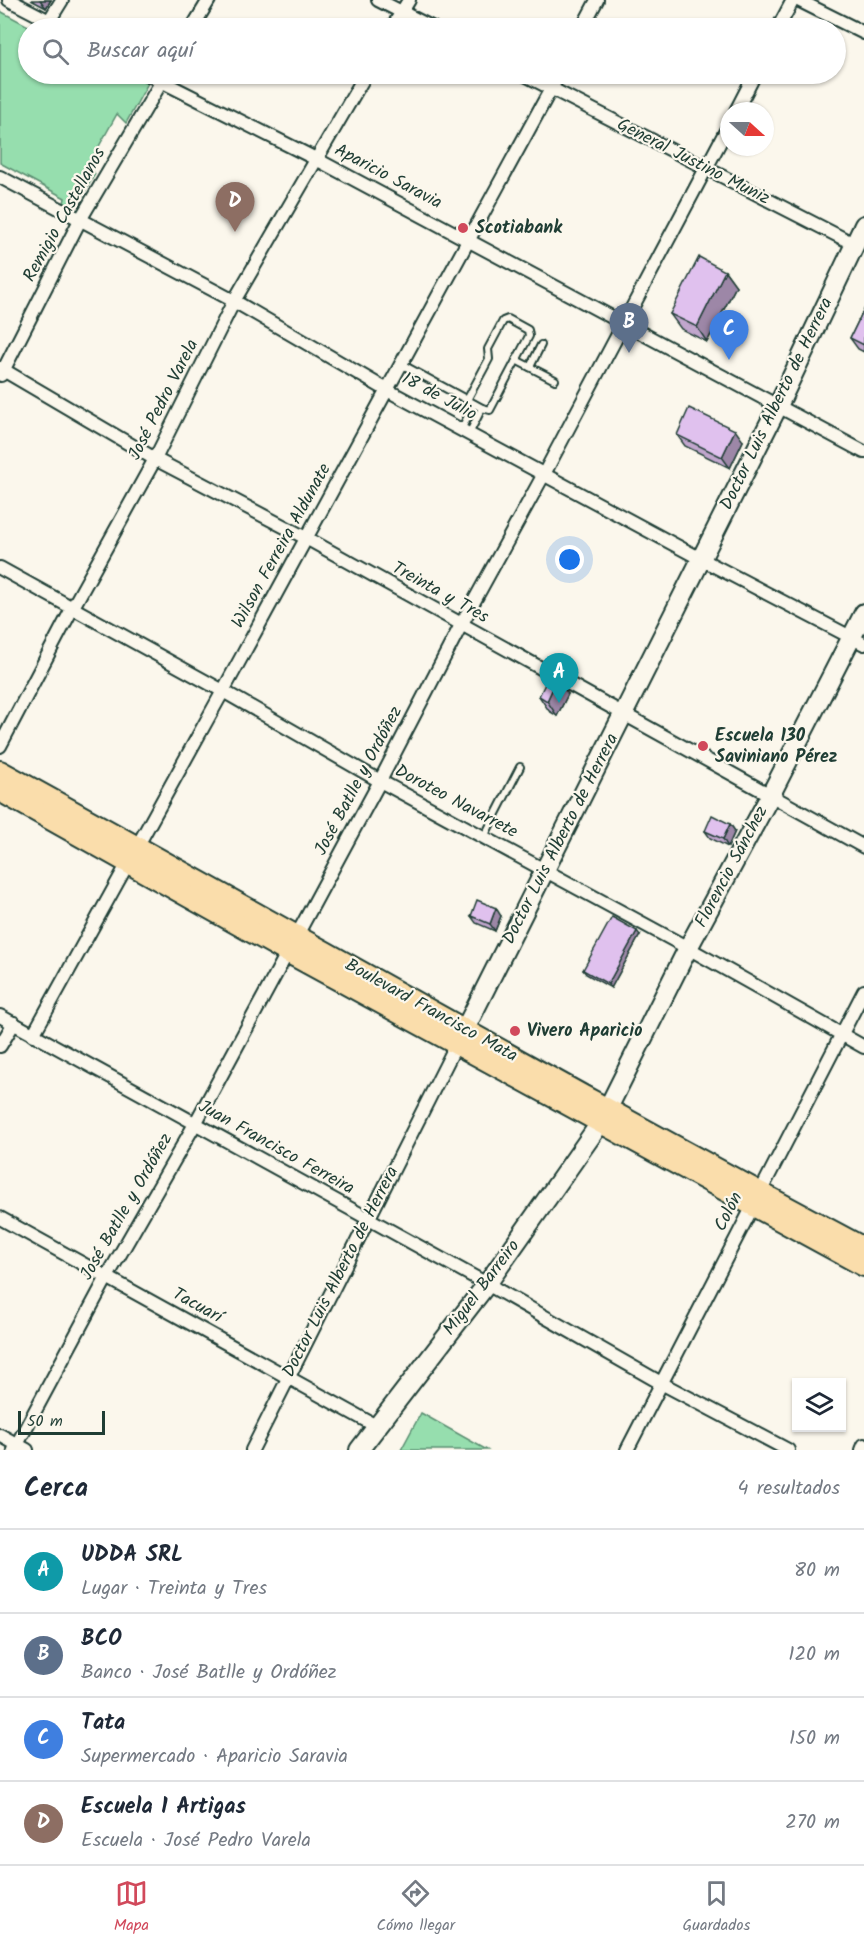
<!DOCTYPE html>
<html lang="es">
<head>
<meta charset="utf-8">
<style>
  :root { --surface:#fff; --page:#f6f6f7; --text:#1f2937; --muted:#747a83; --line:#e0e1e3; --accent:#d1495b }
  body { margin:0; font-family:Kalam,sans-serif; background:var(--page); color:var(--text) }
  .controls { position:absolute; right:18px; bottom:18px; display:grid; overflow:hidden; border-radius:0px; box-shadow:0 2px 4px #0004 }
  .controls button { width:54px; height:54px; display:grid; place-items:center; padding:0; border:0; border-bottom:2px solid var(--line); background:var(--surface); color:var(--text); font:30px sans-serif }
  .compass { position:absolute; left:720px; top:102px; width:54px; height:54px; border-radius:50%; background:var(--surface); box-shadow:0 2px 4px #0004; rotate:111deg }
  .scale { position:absolute; left:18px; bottom:15px; width:87px; box-sizing:border-box; padding-left:6px; border:3px solid #1f3d34; border-top:0; font-size:16px; line-height:21px; white-space:nowrap; color:#1f3d34; -webkit-text-stroke:4px #fbf7ec; paint-order:stroke }
  .you { position:absolute; left:570px; top:560px; width:21px; height:21px; margin:-15px; border:4px solid #fff; border-radius:50%; background:#1a73e8; box-shadow:0 0 0 9px #1a73e833 }
  .badge { display:grid; place-items:center; width:39px; height:39px; border-radius:50%; background:var(--accent); color:#fff; font-size:20px; font-weight:700 }
  .pin { position:absolute; translate:-50% -50px; filter:drop-shadow(0 2px 3px #0008) }
  .pin::after { content:''; position:absolute; top:32px; width:21px; height:18px; background:inherit; clip-path:polygon(0 0,100% 0,50% 100%) }
  .list { margin:0; padding:0; list-style:none }
  h2 { display:flex; justify-content:space-between; align-items:center; height:78px; margin:0; padding:0 24px; font-size:26px }
  h2 small { font-size:20px; font-weight:400; color:var(--muted) }
  .list li { display:grid; grid-template-columns:39px 1fr auto; gap:18px; align-items:center; box-sizing:border-box; height:84px; padding:0 24px; border-top:2px solid var(--line) }
  .list b { display:block; font-size:22px; white-space:nowrap }
  .list p { margin:0; font-size:20px; white-space:nowrap; color:var(--muted) }
  .list em { font-size:20px; font-style:normal; color:var(--muted) }
  .icon { flex:none; width:33px; height:33px; fill:none; stroke:currentColor; stroke-width:2; stroke-linecap:round; stroke-linejoin:round }
  .map { position:relative; flex:none; width:864px; height:1450px; overflow:hidden }
  .search { position:absolute; background:var(--surface); box-shadow:0 2px 4px #0004; left:18px; right:18px; top:18px; height:66px; display:flex; align-items:center; gap:15px; box-sizing:border-box; padding:0 21px; border-radius:33px; color:var(--muted); font-size:22px }
  .sheet { height:414px; background:var(--surface) }
  nav { display:flex; justify-content:space-around; align-items:center; box-sizing:border-box; height:84px; border-top:2px solid var(--line); background:var(--surface); font-size:16px; color:var(--muted) }
  nav a { display:grid; justify-items:center; gap:3px }
  nav .on { color:var(--accent) }
  .map>svg:first-child { display:block }
</style>
</head>
<body>
<div class="map">
<svg width="864" height="1450" viewBox="0 0 864 1450">
  <rect width="100%" height="100%" fill="#fbf7ec"/>
  <filter id="ink" filterUnits="userSpaceOnUse"><feTurbulence type="fractalNoise" baseFrequency=".0167" numOctaves="2"/><feDisplacementMap in="SourceGraphic" scale="12" xChannelSelector="R" yChannelSelector="G"/><feConvolveMatrix kernelMatrix="1 2 1 2 8 2 1 2 1" color-interpolation-filters="sRGB"/></filter>
  <g filter="url(#ink)">
    <g fill="#96deae" stroke="#5a8e71" stroke-width="1.5">
      <path d="M0,11l30,16 7,-2 8,3h-17v46h105l15,9 -22,40 -9,-9 -29,52 7,8 -20,33h-8l-3,-4 1,-5 -65,-35z"/>
      <path d="M421,1413l66,37h-86z"/>
    </g>
    <g fill="none" stroke-linecap="round" stroke-linejoin="round">
      <defs>
        <g id="lane">
          <path d="M516,360l39,20"/>
          <path d="M401,364l81,44 8,2 39,-74 -1,-6 -20,-11 -5,2 -15,28 1,10 -22,41"/>
          <path d="M530,367l11,-22"/>
          <path d="M461,430l13,-26"/>
          <path d="M469,434l13,-26"/>
          <path d="M484,837l36,-70"/>
        </g>
        <g id="street">
          <path d="M9,0l54,28"/>
          <path d="M378,0l55,28"/>
          <path d="M798,0l66,33"/>
          <path d="M49,21l13,-21"/>
          <path d="M192,28l17,-28"/>
          <path d="M392,28l17,-28"/>
          <path d="M582,28l15,-28"/>
          <path d="M778,28l15,-28"/>
          <path d="M147,74l169,85 548,293"/>
          <path d="M523,74l331,170"/>
          <path d="M736,111l19,-37"/>
          <path d="M0,177l234,124 153,89 314,169 163,85"/>
          <path d="M0,368l155,91 151,79 558,309"/>
          <path d="M1,375l79,-155 86,-146"/>
          <path d="M0,568l223,123 157,90 308,167 176,99"/>
          <path d="M0,746l73,-139 82,-148 79,-158 132,-227"/>
          <path d="M0,1016l487,268 174,99 127,67"/>
          <path d="M33,1035l190,-344 336,-617"/>
          <path d="M0,1046l14,-23"/>
          <path d="M0,1218l376,208"/>
          <path d="M0,1435l27,15"/>
          <path d="M14,1450l93,-173 88,-153 185,-343 81,-156 83,-151 185,-349"/>
          <path d="M252,1450l205,-407"/>
          <path d="M627,1450l237,-459"/>
          <path d="M862,1450l2,-5"/>
        </g>
        <g id="secondary">
          <path d="M458,1043l320,-637 86,-181"/>
          <path d="M359,1450l128,-166 114,-162 87,-174 82,-152 94,-183"/>
        </g>
        <g id="primary">
          <path d="M0,771c288,158 573,323 864,477"/>
          <path d="M0,791l287,161 577,314"/>
        </g>
      </defs>
      <use href="#lane" stroke="#1f3d34" stroke-width="10"/>
      <use href="#street" stroke="#1f3d34" stroke-width="16"/>
      <use href="#secondary" stroke="#1f3d34" stroke-width="22"/>
      <use href="#primary" stroke="#1f3d34" stroke-width="24"/>
      <use href="#lane" stroke="#fbf7ec" stroke-width="6"/>
      <use href="#street" stroke="#fbf7ec" stroke-width="12"/>
      <use href="#secondary" stroke="#fbf7ec" stroke-width="18"/>
      <use href="#primary" stroke="#faddab" stroke-width="20"/>
    </g>
    <g fill="#c1a6cd" stroke="#1f3d34" stroke-width="1.5">
      <path d="M31,0h20l-5,8z"/>
      <path d="M725,271l11,15 -29,56 -26,-13 -11,-15z"/>
      <path d="M864,309v43l-6,-3 -8,-11z"/>
      <path d="M677,435l66,6 -13,27 -45,-22z"/>
      <path d="M568,694l-11,22 -8,-5 -10,-15z"/>
      <path d="M730,824l5,7 -7,16 -18,-9 -5,-7z"/>
      <path d="M471,916h30l-6,15 -19,-8z"/>
      <path d="M640,935l-29,53 -25,-14 -3,-4z"/>
    </g>
    <g fill="#9d87a7" stroke="#1f3d34" stroke-width="1.5">
      <path d="M40,0h11l-5,8z"/>
      <path d="M725,271l11,15 -29,56 -10,-15z"/>
      <path d="M735,430l8,11 -13,27 -8,-11z"/>
      <path d="M557,679l11,15 -11,22 -10,-15z"/>
      <path d="M730,824l5,7 -7,16 -5,-8z"/>
      <path d="M496,908l5,8 -6,15 -5,-7z"/>
      <path d="M637,931l3,4 -29,53 -3,-4z"/>
    </g>
    <g fill="#e0c1ee" stroke="#1f3d34" stroke-width="1.5">
      <path d="M699,257l26,14 -28,56 -27,-13z"/>
      <path d="M864,309v36l-14,-7z"/>
      <path d="M689,408l46,22 -13,27 -45,-22z"/>
      <path d="M550,674l7,5 -10,22 -8,-5z"/>
      <path d="M712,815l18,9 -7,15 -18,-8z"/>
      <path d="M477,900l19,8 -6,16 -19,-8z"/>
      <path d="M612,917l25,14 -29,53 -25,-14z"/>
    </g>
  </g>
  <g fill="#d1495b" stroke="#fbf7ec" stroke-width="2">
    <circle cx="463" cy="228" r="6"/>
    <circle cx="703" cy="746" r="6"/>
    <circle cx="515" cy="1031" r="6"/>
  </g>
  <g text-anchor="middle" dominant-baseline="central" stroke-width="4.5" stroke-linejoin="round" paint-order="stroke">
    <g font-size="18" fill="#1f3d34" stroke="#fbf7ec">
      <text transform="translate(693 162) rotate(27)">General Justino Muniz</text>
      <text transform="translate(388 177) rotate(28)">Aparicio Saravia</text>
      <text transform="translate(65 215) rotate(-61)">Remigio Castellanos</text>
      <text transform="translate(439 397) rotate(28)">18 de Julio</text>
      <text transform="translate(164 400) rotate(-63)">José Pedro Varela</text>
      <text transform="translate(777 404) rotate(-64)">Doctor Luis Alberto de Herrera</text>
      <text transform="translate(282 546) rotate(-61)">Wilson Ferreira Aldunate</text>
      <text transform="translate(440 593) rotate(29)">Treinta y Tres</text>
      <text transform="translate(359 781) rotate(-62)">José Batlle y Ordóñez</text>
      <text transform="translate(456 802) rotate(28)">Doroteo Navarrete</text>
      <text transform="translate(561 839) rotate(-63)">Doctor Luis Alberto de Herrera</text>
      <text transform="translate(732 867) rotate(-62)">Florencio Sánchez</text>
      <text transform="translate(431 1011) rotate(29)">Boulevard Francisco Mata</text>
      <text transform="translate(276 1148) rotate(29)">Juan Francisco Ferreira</text>
      <text transform="translate(127 1207) rotate(-60)">José Batlle y Ordóñez</text>
      <text transform="translate(729 1212) rotate(-63)">Colón</text>
      <text transform="translate(341 1272) rotate(-63)">Doctor Luis Alberto de Herrera</text>
      <text transform="translate(482 1288) rotate(-53)">Miguel Barreiro</text>
      <text transform="translate(197 1306) rotate(29)">Tacuarí</text>
    </g>
    <g font-size="18" font-weight="bold" fill="#1f3d34" stroke="#fbf7ec" text-anchor="start">
      <text x="475" y="228">Scotiabank</text>
      <text x="715" y="736">Escuela 130<tspan x="715" dy="21">Saviniano Pérez</tspan></text>
      <text x="527" y="1031">Vivero Aparicio</text>
    </g>
  </g>
</svg>
<div class="controls">
<button><svg class="icon" aria-label="layers" viewBox="0 0 24 24"><path d="M12 4l9 5-9 5-9-5zM3 14l9 5 9-5"/></svg></button>
</div>
<svg class="compass" viewBox="-18 -18 36 36"><path d="M0-13l5 13h-10z" fill="#e53935"/><path d="M0 13l5-13h-10z" fill="#747a83"/></svg>
<div class="scale">50 m</div>
<div class="you"></div>
<div class="pin badge" style="left:559px;top:703px;background:#0f9aa8">A</div>
<div class="pin badge" style="left:629px;top:353px;background:#5c6f8a">B</div>
<div class="pin badge" style="left:729px;top:360px;background:#3f7fe0">C</div>
<div class="pin badge" style="left:235px;top:232px;background:#8d6e63">D</div>
<div class="search"><svg class="icon" aria-label="search" viewBox="0 0 24 24"><circle cx="10" cy="10" r="6"/><path d="M15 15l6 6"/></svg>Buscar aquí</div>
</div>
<section class="sheet">
<h2>Cerca<small>4 resultados</small></h2>
<ul class="list">
<li><span class="badge" style="background:#0f9aa8">A</span><div><b>UDDA SRL</b><p>Lugar · Treinta y Tres</p></div><em>80 m</em></li>
<li><span class="badge" style="background:#5c6f8a">B</span><div><b>BCO</b><p>Banco · José Batlle y Ordóñez</p></div><em>120 m</em></li>
<li><span class="badge" style="background:#3f7fe0">C</span><div><b>Tata</b><p>Supermercado · Aparicio Saravia</p></div><em>150 m</em></li>
<li><span class="badge" style="background:#8d6e63">D</span><div><b>Escuela 1 Artigas</b><p>Escuela · José Pedro Varela</p></div><em>270 m</em></li>
</ul>
</section>
<nav>
<a class="on"><svg class="icon" aria-label="map" viewBox="0 0 24 24"><path d="M3 6l6-2 6 2 6-2v14l-6 2-6-2-6 2zM9 4v14M15 6v14"/></svg>Mapa</a>
<a><svg class="icon" aria-label="directions" viewBox="0 0 24 24"><path d="M12 3l9 9-9 9-9-9zM9 14v-3h6M13 9l2 2-2 2"/></svg>Cómo llegar</a>
<a><svg class="icon" aria-label="saved" viewBox="0 0 24 24"><path d="M7 4h10v16l-5-4-5 4z"/></svg>Guardados</a>
</nav>
</body>
</html>
